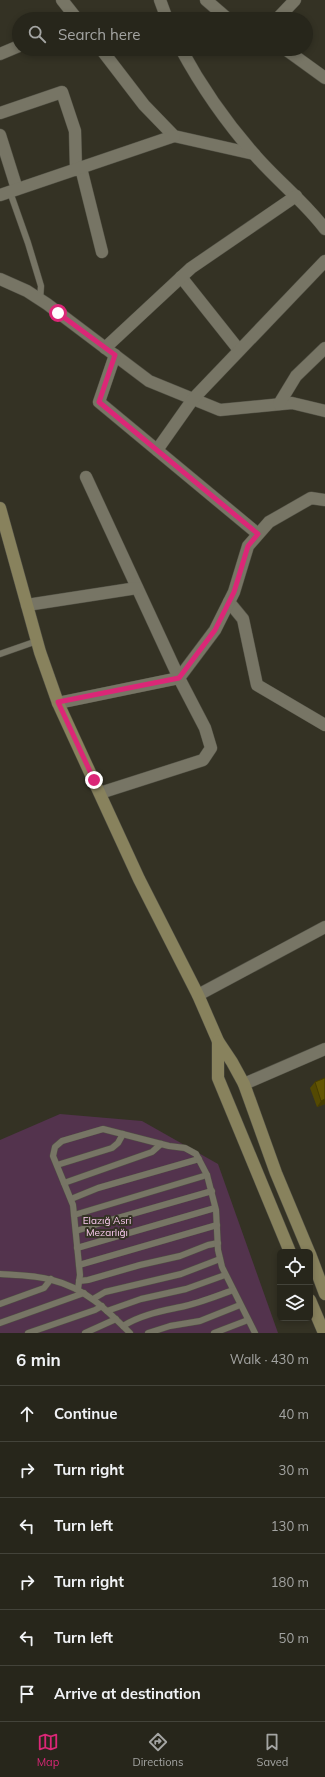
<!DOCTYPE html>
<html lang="en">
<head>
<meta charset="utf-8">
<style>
  :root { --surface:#27261b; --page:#2f2e24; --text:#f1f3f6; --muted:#a4a5a3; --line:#43433a; --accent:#db2777 }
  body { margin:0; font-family:Mulish,sans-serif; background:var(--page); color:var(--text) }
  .controls { position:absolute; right:12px; bottom:12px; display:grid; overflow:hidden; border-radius:6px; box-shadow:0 2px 6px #0003 }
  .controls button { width:36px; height:36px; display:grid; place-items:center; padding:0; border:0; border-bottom:1px solid var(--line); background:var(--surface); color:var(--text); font:20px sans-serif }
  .stop { position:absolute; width:12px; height:12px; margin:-9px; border:3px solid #db2777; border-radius:50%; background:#fff }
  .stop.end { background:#db2777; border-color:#fff; box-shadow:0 1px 4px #0008 }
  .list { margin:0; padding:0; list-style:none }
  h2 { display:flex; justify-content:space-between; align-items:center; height:52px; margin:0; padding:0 16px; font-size:17px }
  h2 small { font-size:13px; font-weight:400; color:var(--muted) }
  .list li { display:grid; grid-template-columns:26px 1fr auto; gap:12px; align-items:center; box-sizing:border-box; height:56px; padding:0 16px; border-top:1px solid var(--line) }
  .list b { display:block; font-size:15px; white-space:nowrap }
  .list em { font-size:13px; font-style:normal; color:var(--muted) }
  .icon { flex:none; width:22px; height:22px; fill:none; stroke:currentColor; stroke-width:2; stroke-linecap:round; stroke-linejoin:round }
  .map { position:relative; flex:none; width:325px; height:1333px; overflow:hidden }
  .search { position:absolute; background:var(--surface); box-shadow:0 2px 6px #0003; left:12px; right:12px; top:12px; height:44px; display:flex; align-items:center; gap:10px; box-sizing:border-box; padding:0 14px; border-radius:22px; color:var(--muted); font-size:15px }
  .sheet { height:388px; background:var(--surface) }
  nav { display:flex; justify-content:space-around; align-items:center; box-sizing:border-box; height:56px; border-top:1px solid var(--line); background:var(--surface); font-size:11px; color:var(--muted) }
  nav a { display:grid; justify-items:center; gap:2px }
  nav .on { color:var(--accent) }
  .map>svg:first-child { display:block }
</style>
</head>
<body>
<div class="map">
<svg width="325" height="1333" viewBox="0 0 325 1333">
  <rect width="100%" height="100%" fill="#343224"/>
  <path fill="#53334d" d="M60,1114l82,7 76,43 60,169h-278v-193z"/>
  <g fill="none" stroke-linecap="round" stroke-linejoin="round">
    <defs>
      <g id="lane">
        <path d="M10,192l18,51 13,43 -1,14"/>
        <path d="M0,654l37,-13"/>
        <path d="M57,1165l55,-17 6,-5 5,-9"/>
        <path d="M64,1183l88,-31 9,-8"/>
        <path d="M71,1199l27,-11 101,-29"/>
        <path d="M74,1215l133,-40"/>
        <path d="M76,1231l28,-9 108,-31"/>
        <path d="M77,1248l138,-40"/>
        <path d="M79,1265l138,-40"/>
        <path d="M0,1274c17,1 35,1 52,6 33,8 55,30 78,53"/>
        <path d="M79,1281l9,-1 52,-15 40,-9 28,-11 10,-2"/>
        <path d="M78,1289l2,-14 -7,-70 -20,-49 2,-9 7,-6 41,-12 66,17 16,2 11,6 11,21 9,35 2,40 4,17 33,66"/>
        <path d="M93,1299l12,-7 76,-18 39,-15"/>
        <path d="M0,1304l44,-16 7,-9"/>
        <path d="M107,1311l34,-12 45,-10 39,-14"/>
        <path d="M0,1323l84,-30"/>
        <path d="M123,1326c19,-12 40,-15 62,-20 17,-4 32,-10 48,-16"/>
        <path d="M28,1333l67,-23 7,-4"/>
        <path d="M85,1333l31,-14"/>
        <path d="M148,1333l22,-7 30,-5 40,-16"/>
        <path d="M214,1333l34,-13"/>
      </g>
      <g id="street">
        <path d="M62,0l15,19"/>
        <path d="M160,0l7,19"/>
        <path d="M206,0l22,19"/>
        <path d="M277,19l18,-19"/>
        <path d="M101,49l43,56 30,31 80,18"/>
        <path d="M181,49c20,37 45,73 73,105 22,26 50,47 71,75"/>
        <path d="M285,49l40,29"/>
        <path d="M0,54l19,-8"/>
        <path d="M0,113l62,-21 13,39 1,39"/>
        <path d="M0,135l17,54"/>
        <path d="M81,168l21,84"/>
        <path d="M0,195l174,-59"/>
        <path d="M181,277l58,73"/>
        <path d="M0,279l27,12 20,13 102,77 71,29 72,-7 33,8"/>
        <path d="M105,348l86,-80 105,-72"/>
        <path d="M115,355l-16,47 159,132"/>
        <path d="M279,404l17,-28 29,-28"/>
        <path d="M157,450l36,-51 132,-138"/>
        <path d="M86,477l93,201 26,50 6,20 -8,12 -103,33"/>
        <path d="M229,602l14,17 14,66 68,40"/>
        <path d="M27,605l110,-17"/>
        <path d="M58,703l121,-25 36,-48 19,-38 14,-46 21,-24 42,-24 14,2"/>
        <path d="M198,995l127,-68"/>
        <path d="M244,1084l81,-35"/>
      </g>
      <g id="secondary">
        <path d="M0,508l40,144 18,51 81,176 59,116 20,46 14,21 12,22 32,89 33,79"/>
        <path d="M218,1041v37l72,174"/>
        <path d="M310,1254l15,40"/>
        <path d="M310,1300l14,33"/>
      </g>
    </defs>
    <use href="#lane" stroke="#525145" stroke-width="7"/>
    <use href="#street" stroke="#525145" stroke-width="13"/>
    <use href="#secondary" stroke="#525145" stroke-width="13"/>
    <use href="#lane" stroke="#777565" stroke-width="6"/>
    <use href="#street" stroke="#777565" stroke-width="12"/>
    <use href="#secondary" stroke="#88825d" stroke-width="12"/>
  </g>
  <path fill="#544902" d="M325,1078v26l-8,3 -7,-19 5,-6z"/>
  <path fill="#453c01" d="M325,1099v5l-8,3 4,-6z"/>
  <path fill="#625502" stroke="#453c01" d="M325,1078v21l-4,2 -6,-19z"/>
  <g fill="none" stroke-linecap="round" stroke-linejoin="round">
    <path stroke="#db2777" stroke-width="5" d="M58,313l57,42 -16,47 159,132 -10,12 -14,46 -19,38 -36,48 -121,24 36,78"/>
  </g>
  <g text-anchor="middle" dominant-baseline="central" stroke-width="4" stroke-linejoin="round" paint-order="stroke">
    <g font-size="10" fill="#fccbf1" stroke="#343224">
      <text x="107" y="1220">Elazığ Asri<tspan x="107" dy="12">Mezarlığı</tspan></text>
    </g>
  </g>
</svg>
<div class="controls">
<button><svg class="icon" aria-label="locate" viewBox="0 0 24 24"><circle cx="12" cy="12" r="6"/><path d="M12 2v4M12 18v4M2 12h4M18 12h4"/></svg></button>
<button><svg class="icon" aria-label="layers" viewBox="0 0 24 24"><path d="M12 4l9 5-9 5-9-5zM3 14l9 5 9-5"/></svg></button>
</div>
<div class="stop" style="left:58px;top:313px"></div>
<div class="stop end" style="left:94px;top:780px"></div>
<div class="search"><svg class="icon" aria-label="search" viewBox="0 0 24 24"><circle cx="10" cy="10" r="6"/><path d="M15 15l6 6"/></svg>Search here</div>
</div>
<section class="sheet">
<h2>6 min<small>Walk · 430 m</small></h2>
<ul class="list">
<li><svg class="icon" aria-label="ahead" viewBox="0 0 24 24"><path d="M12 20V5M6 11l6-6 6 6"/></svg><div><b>Continue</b></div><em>40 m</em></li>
<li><svg class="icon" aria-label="right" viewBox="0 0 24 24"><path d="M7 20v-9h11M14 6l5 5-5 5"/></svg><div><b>Turn right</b></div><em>30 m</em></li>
<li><svg class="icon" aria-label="left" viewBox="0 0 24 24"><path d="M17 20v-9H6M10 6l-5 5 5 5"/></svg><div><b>Turn left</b></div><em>130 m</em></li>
<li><svg class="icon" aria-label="right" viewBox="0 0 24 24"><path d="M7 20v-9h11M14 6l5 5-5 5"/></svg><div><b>Turn right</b></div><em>180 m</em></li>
<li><svg class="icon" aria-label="left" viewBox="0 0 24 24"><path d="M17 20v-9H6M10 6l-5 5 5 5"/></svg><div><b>Turn left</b></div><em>50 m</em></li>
<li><svg class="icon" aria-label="arrive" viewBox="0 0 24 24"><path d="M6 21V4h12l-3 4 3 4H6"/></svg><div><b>Arrive at destination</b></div></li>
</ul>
</section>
<nav>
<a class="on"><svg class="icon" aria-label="map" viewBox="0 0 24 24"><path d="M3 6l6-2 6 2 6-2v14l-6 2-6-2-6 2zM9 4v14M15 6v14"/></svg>Map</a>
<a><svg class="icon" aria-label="directions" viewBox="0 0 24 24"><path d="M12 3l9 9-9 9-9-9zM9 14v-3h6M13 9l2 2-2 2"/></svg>Directions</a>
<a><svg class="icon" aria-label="saved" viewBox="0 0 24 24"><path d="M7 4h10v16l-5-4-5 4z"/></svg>Saved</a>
</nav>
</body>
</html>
